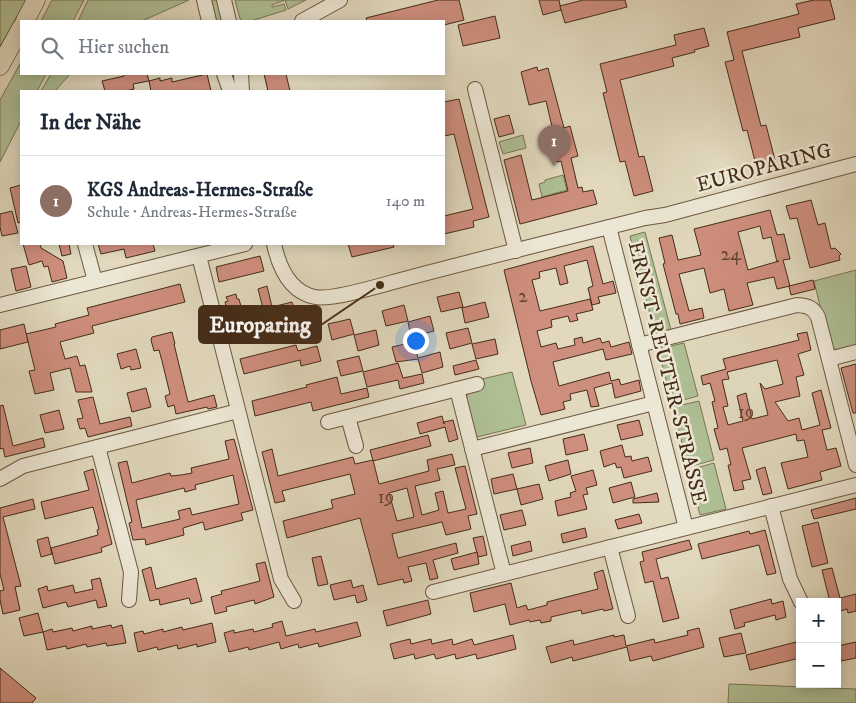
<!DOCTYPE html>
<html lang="de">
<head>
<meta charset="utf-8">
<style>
  :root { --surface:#fff; --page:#f6f6f7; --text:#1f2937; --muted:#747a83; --line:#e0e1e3; --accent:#8f2418 }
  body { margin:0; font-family:"IM FELL DW Pica",serif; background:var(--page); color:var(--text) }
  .controls { position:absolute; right:15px; bottom:15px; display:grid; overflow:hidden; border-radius:0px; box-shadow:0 2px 12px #0003 }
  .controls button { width:45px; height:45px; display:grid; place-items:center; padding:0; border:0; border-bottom:1px solid var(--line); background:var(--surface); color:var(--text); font:25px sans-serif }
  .you { position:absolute; left:415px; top:340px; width:18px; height:18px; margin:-12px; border:4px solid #fff; border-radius:50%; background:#1a73e8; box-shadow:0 0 0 8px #1a73e833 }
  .badge { display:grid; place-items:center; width:32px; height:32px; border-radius:50%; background:var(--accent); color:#fff; font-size:16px; font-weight:700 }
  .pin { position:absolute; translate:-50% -41px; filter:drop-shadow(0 1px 2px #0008) }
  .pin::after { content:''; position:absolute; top:26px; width:18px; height:15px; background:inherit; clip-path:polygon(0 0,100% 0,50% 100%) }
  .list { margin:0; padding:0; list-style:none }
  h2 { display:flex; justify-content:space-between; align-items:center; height:65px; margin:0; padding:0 20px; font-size:21px }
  h2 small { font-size:16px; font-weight:400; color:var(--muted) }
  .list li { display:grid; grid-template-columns:32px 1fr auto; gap:15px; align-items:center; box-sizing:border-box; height:90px; padding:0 20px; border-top:1px solid var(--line) }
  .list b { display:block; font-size:19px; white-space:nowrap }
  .list p { margin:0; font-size:16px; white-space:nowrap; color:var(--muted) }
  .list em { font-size:16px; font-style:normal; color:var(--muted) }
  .icon { flex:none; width:28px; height:28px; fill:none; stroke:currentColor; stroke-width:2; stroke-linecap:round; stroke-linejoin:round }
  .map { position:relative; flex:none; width:856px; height:703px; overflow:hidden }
  .search { position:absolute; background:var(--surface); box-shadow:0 2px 12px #0003; left:20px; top:20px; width:425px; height:55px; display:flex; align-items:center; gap:12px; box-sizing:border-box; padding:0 18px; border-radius:0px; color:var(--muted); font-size:19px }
  .panel { position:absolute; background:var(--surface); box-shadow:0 2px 12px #0003; left:20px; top:90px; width:425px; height:155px; border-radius:0px }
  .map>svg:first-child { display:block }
</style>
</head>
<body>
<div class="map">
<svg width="856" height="703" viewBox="0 0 856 703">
  <rect width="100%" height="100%" fill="#e1d8bd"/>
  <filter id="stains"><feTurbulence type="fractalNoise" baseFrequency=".004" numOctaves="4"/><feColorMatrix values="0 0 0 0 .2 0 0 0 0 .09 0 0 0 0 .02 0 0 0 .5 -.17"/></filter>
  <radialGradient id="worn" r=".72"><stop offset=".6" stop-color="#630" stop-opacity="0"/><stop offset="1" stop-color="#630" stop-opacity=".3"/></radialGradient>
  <g fill="#afbf94" stroke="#7a7656">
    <path d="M0,0h26l-26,47z"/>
    <path d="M52,0h32l-11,21h-32z"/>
    <path d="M88,0h101l-47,21h-64z"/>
    <path d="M210,0h8l6,21h-8z"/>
    <path d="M235,0h71l-18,9 -3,-9 -13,5v2l12,-3 2,6 -35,11h-8l-3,-2z"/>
    <path d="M21,62v12h25l-9,17h-16v30l-21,41v-62z"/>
    <path d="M51,74h19l-15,17h-14z"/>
    <path d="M523,135l3,13 -23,6 -4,-12z"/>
    <path d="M563,175l4,15 -25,7 -3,-13 6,-2v-2z"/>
    <path d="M645,232l26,98 -16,4 -25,-98z"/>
    <path d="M856,270v77l-13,4 -8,-2 -6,-6 -15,-62z"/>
    <path d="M684,343l14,53 -26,7 -14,-54z"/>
    <path d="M512,372l14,53 -49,12 -4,-4c-2,-10 -13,-36 -2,-42 4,-1 9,-2 12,-3l-1,-9z"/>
    <path d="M699,401l15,59 -26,7 -15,-60z"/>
    <path d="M714,463l12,46 -26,6 -11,-45z"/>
    <path d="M729,684l127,5v14h-128z"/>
  </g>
  <g fill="#ce8e7d" stroke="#452c18" fill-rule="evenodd">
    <path d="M438,0h21l5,20 -20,5v-4h-77l-1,-3z"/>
    <path d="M539,0h20l2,10 -18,5z"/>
    <path d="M583,0h42l2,7 -62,16 -5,-17z"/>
    <path d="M814,0h16l5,19 -37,9 2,9 -58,14 19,75 5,-1 9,35 -19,5 -9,-35 -4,1 -18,-69 9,-2 -7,-28 72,-18 -3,-10z"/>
    <path d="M495,16l5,22 -37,8 -5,-21z"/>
    <path d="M704,28l5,18 -15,4 1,2 -23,6 2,8 -54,14 19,77 5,-1 9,35 -19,5 -9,-35 -5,1 -17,-69 4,-1 -7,-28 76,-19 -2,-10z"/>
    <path d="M537,67l1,4 10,-3 16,60 6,-2 8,30 -7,2 7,30 4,-1 1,5 10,-2 4,14 -77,20 -16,-64 17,-5 11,45 36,-9 -7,-30 -4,1 -8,-30 4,-1 -7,-30 -17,4 -8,-33z"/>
    <path d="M123,74h24l2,7 11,-3v3l12,-3v4l35,-8 4,17h-60l-2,-10 -16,3 1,5 -8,2h-21l-3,-10 22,-5z"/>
    <path d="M264,74h22l4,17h-22z"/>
    <path d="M459,99l30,118 -16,4 1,6 -30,7v-18l29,-7 -19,-75 -10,2v-34z"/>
    <path d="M509,115l5,18 -15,4 -5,-18z"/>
    <path d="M21,185v37l-3,1 -8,-35z"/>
    <path d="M811,200l7,25 7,-2 6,26 4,-1 6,6 -2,2 1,4 -30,8 -13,-50 -7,1 -4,-13z"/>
    <path d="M770,210l7,25 7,-1 6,25 -7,1 7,26 -13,3 -3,-12 -27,6 6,22 -24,6 -5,-22 -14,4 -6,-25 -25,6 10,37 13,-3 2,10 -24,6 -2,-10h-2l-13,-50 2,-1 -6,-25 13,-3 6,25 23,-5 -7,-26zM760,226l3,13 8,-2 6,25 2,-1 -31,9 -10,-38z"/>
    <path d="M12,211l6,22 -16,3 -2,-9v-13z"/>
    <path d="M23,244h17l1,4 22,13 4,17 -15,4 -4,-16 -4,1 -2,-6 -13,4z"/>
    <path d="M59,244h10l2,10 -9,2z"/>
    <path d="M98,244h55l2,7 -29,7 -2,-9 -23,5z"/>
    <path d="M348,244h45l1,3 -42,10z"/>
    <path d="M593,246l10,38 10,-3 3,12 -18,4 2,6 -8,2 -4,-17 5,-2 -6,-26 -23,6 4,17 -8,2 -4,-17 -17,4 1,6 -8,2 8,31 50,-12 3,11 -17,4 2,6 -8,2 -2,-6 -17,4 1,7 -15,4 4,16 15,-4 2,6 17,-4 -1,-6 8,-2 1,6 17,-5 2,5 7,-2 2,6 18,-5 3,12 -26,6 -3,-11 -50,13 6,24 50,-14 2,9 8,-2 2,6 18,-5 2,11 -26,7 -3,-15 -18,5 5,18 -8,1 -4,-17 -17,4 1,6 -8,2 2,7 -24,6 -10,-34 -27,-111z"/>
    <path d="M260,256l4,15 -45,11 -3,-15z"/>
    <path d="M26,266l5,21 -15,4 -5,-22z"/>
    <path d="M813,280l2,9 -24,6 -2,-9z"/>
    <path d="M180,284l5,18 -93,24 2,7 -34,9 5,17 12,-3 3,10 5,-1 7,27h-16l-6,-24 -20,5 4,17 -19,4 -6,-23 6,-1 -9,-36 30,-7 -1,-3 34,-9 -2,-7z"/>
    <path d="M267,286l5,21 20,-5 3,9 -29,9 -8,-31z"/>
    <path d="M459,292l4,15 -22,5 -4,-15z"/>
    <path d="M236,294l1,5h2l7,26 -10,3 -1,-5 -5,1 -5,-22 3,-1 -2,-4z"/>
    <path d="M485,302l4,15 -24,6 -3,-15z"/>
    <path d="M404,305l4,16 -22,5 -4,-15z"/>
    <path d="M430,316l4,15 -23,6 -3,-15z"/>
    <path d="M350,319l4,15 -22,6 -4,-16z"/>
    <path d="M24,324l4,18 -28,7v-19z"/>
    <path d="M468,328l4,15 -22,6 -4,-16z"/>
    <path d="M376,330l3,15 -21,6 -4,-16z"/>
    <path d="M172,332l3,12h-1l14,58 26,-7 3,12 -9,2 -1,-2 -31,7 -2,-9 -6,2 -3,-11 5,-2 -8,-33 -3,-11 -5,1 -3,-11 1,-3z"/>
    <path d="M807,332l4,18 -13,4 6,21 -8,2 4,19 -25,6 13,19 11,-3 3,12 18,-5 -8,-32 9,-3 10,38 -9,2 5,20 9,-2 5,18 -21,6 2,8 -34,9 -7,-26 27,-6 -4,-17 -7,1 -1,-7 -54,14 9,31 -9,2 2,8 -10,2 -6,-26h3l-4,-17 -7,2 -6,-21 4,-1 -6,-26 3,-1 -5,-18 -7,2 -2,-9 25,-7 -3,-10 76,-19 -2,-6zM777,360l6,24 -18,5 -5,-6 8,32 -16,4 -6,-26 -9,3 6,25 -15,4 -5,-18 5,-1 -6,-26 7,-1 -2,-7z"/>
    <path d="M495,339l3,15 -22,5 -4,-15z"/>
    <path d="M414,342l4,16 22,-6 3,15 -21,6 -4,-14 -22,3 -4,-15z"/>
    <path d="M296,345l2,6 19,-5 4,15 -20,5 -1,-6 -56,14 -4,-15z"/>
    <path d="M136,349l5,19 -10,2 -1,-4 -9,3 -4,-15z"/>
    <path d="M359,356l4,15 -22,5 -4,-15z"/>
    <path d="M476,360l3,9 -24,6 -2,-9z"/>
    <path d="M398,363l5,15 19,-4 2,9 -24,6 -2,-9 -31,7 -4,-15z"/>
    <path d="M856,364v49h-3l-12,-45z"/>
    <path d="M337,377l4,17 26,-6 2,9 -56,14 -2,-9 -56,14 -3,-15 55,-14 -1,-2z"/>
    <path d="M146,388l5,19 -19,5 -5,-19z"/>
    <path d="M93,397l7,27 30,-7 2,9 -44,11 -3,-9 -5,1 -3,-10 6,-1 -5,-18z"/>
    <path d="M3,405l10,41 30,-8 2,9 -40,10 -2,-9 -3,1v-43z"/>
    <path d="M59,410l5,19 -19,4 -5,-18z"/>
    <path d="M442,416l2,8v-2l9,-2 5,19 -9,3 -4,-15 -25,7 -3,-11z"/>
    <path d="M639,420l4,15 -22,5 -4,-15z"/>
    <path d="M584,434l4,16 -22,5 -3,-16z"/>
    <path d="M428,435l3,11 -58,15 -3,-11z"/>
    <path d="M234,439l19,71 -12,3 2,7 -38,10 -2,-8 -20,6 1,7 -38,10 -1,-6 -12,1 -4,-17 3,-1 -14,-59 9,-2 5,22 38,-10 1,3 10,-1 11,-2 -1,-5 38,-9 -4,-18zM233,475l6,29 -47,11 -2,-7 -12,3 2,8 -38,9 -6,-28 48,-12 1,4 11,-3 -1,-4z"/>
    <path d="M622,445l3,12 6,-1 1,5 16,-4 4,14 -28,7 -3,-11 -4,1 -2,-5 -11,4 -4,-16z"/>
    <path d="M530,448l3,15 -21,5 -4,-15z"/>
    <path d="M272,449l6,27 75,-19 2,7 18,-4 6,24 50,-13 -2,-11 25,-6 3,11 -18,4 3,11 -25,6 7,29 17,-5 -4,-17 8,-2 5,22 18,-4 -11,-41 10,-2 12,48 -9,2 3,13 -25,6 -4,-13 -50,12 6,24 58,-15 2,10 -25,7 5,18 -8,2 -4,-17 -18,4 4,14 -8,2 -1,-4 -25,6 -18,-67 -73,20 -4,-17 50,-13 -2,-8 24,-6 -5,-20 -68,17 3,10 -10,2 -13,-51zM407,488l7,29 -17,4 -8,-28z"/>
    <path d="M568,460l3,14 -22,7 -4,-15z"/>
    <path d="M765,467l7,26 -9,2 -7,-25z"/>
    <path d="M93,469l19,75 -11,4 1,4 -47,12 -4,-16 47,-13 -1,-5 2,-1 -6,-22 -48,12 -4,-17 48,-12 -5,-18z"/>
    <path d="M593,470l4,15 -11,3 2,6 -5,1 4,14 -29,7 -3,-15 16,-4 -1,-4 6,-2 -5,-15z"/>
    <path d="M513,474l4,15 -23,5 -3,-15z"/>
    <path d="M631,482l4,15 -22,6 -4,-15z"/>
    <path d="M539,484l4,15 -22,6 -4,-16z"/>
    <path d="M657,493l2,9 -26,1v-4z"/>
    <path d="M856,498v11l-42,10 -3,-9z"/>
    <path d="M33,499l2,10 -32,8 18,69 -6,1 5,23 -17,4 -3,-14v-9l4,-1 -4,-16v-66z"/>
    <path d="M522,510l4,15 -22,5 -4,-15z"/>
    <path d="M639,514l3,9 -24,6 -3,-9z"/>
    <path d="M818,522l10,41 -16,4 -10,-41z"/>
    <path d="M585,528l2,9 -24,6 -2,-9z"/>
    <path d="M765,530l11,43 -9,2 -8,-30 -57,14 -4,-15 51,-13 1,3z"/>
    <path d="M483,536l4,19 -9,2 -5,-19z"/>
    <path d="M48,537l4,17 -11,3 -4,-17z"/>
    <path d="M689,540l3,9 -36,10 5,20 7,-2 11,41 -16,4 -10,-41 -8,2 -5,-21 4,-1 -2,-9z"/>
    <path d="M530,541l2,10 -19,5 -2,-10z"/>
    <path d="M477,552l2,12 -25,6 -3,-11z"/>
    <path d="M321,556l7,28 -10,2 -6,-28z"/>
    <path d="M265,562l9,35 -19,7 -1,-4 -28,7 1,4 -12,3 -4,-17 11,-3 -1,-3 39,-10 -4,-17z"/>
    <path d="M151,567l5,22 40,-11 6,23 -11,3 -2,-6 -29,7 -1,-6 -9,2 -8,-31z"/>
    <path d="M832,568l8,30 16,-4v17l-8,2 -1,-4 -10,3v-10h-7l-8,-32z"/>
    <path d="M603,570l10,39 -9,2 -1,-2 -21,5 -1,-4 -30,7v4l-10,2 -1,-3 -10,2 -1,-2 -19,5 -5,-21 -31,8 -4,-19 41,-10 6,25 9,-3 2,5 19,-5v-3l51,-13 -4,-16z"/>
    <path d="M100,578l7,28 -9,2 -2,-8 -28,7 -2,-5 -23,6 -5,-19 9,-3 1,5 25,-6 2,8 18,-4 -2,-9z"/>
    <path d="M351,580l2,8 10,-3 4,15 -10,3 -2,-8 -21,5 -4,-15z"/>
    <path d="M771,599l1,5 11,-3 3,16 -10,3 -1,-5 -31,8 1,3 -10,3 -5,-19z"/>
    <path d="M428,600l3,14 -44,12 -4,-15z"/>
    <path d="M38,613l5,19 -19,4 -5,-18z"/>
    <path d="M282,621l4,15 29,-7 1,3 41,-10 4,14 -42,11 -1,-4 -19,5 -1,-4 -17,5 -2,-7 -30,8 -1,-3 -19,5 -5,-19 10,-3v3l19,-4 1,3 19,-5 -1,-3z"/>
    <path d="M212,623l4,19 -19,5v-3l-19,5 -1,-4 -19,5 -1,-3 -19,5 -4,-19 9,-2 1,3 19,-5v3l19,-5 1,3z"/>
    <path d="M111,625l1,3 10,-3 4,18 -19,3 -1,-3 -19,4 -1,-3 -19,5 -1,-3 -19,4 -4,-18 9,-3 1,3 19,-4 1,3 19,-5v3z"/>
    <path d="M699,628l5,19 -51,14 -2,-5 -21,5 -3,-14 -54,14 -1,-4 -21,6 -5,-16 27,-7 1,5 40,-10v2l10,-2 2,11 28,-7 1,4 33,-8 -1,-4z"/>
    <path d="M741,633l5,20 -22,4 -5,-19z"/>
    <path d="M513,635l3,14 -39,10 -1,-5 -20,5 -1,-5 -19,5 -2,-5 -19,5 -1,-5 -20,5 -4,-15 20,-5 1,5 20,-5 1,5 20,-5 1,6 19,-6 2,6z"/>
    <path d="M796,642l1,5 3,-1v12l-50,12 -4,-15z"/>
    <path d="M856,642v16l-15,3 -2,-4 -2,1v-12z"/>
    <path d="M0,668l36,30 -4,5h-32z"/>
  </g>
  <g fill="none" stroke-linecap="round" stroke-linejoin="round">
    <defs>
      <g id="minor">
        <path d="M204,0l5,21"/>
        <path d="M224,0l5,21"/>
        <path d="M302,21l38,-21"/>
        <path d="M224,74l6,17"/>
        <path d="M241,74l1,17"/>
        <path d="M475,89l41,162"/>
        <path d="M609,227l77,301"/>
        <path d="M85,244l10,37"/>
        <path d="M274,244c5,23 15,48 41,53 18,4 73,-14 93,-19 79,-21 158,-40 237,-60l20,-3 191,-51"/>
        <path d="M199,256l82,323 13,22"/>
        <path d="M0,305l245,-61"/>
        <path d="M639,345l158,-40c11,1 16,2 21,12l38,148"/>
        <path d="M829,359l27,-7"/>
        <path d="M457,389l47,185"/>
        <path d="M348,417l8,29"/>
        <path d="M328,422l149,-38"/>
        <path d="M98,447l33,125 -2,28"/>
        <path d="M472,449l182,-46"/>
        <path d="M0,479l23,-13 215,-55"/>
        <path d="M771,506l19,73 11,23"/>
        <path d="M610,547l18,69"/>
        <path d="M433,592l423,-107"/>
      </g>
      <g id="major">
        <path d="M25,21l11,-21"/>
        <path d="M0,66l21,-38"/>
      </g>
    </defs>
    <use href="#minor" stroke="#6c5741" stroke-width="16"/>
    <use href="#major" stroke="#452c18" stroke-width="19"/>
    <use href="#minor" stroke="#ece6d4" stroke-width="14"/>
    <use href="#major" stroke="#e1d8bd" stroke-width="18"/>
  </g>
  <g text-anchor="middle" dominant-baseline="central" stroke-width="5" stroke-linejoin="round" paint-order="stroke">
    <g font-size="19" fill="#674431">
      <text x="731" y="254">24</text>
      <text x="523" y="296">2</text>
      <text x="746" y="412">19</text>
      <text x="386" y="497">19</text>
    </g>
    <g font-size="21" fill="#452c18" stroke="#ece6d4">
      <text transform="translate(764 168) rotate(-15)">EUROPARING</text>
      <text transform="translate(667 373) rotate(76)">ERNST-REUTER-STRASSE</text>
    </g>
  </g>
  <path fill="none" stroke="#452c18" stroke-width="2" d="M380 285L321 325"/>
  <circle fill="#452c18" stroke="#ece6d4" stroke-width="2" cx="380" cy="285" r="5"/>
  <rect fill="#452c18" stroke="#452c18" stroke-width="2" x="199" y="306" width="122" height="37" rx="5"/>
  <g font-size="22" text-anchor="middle" font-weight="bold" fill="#fff">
    <text x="260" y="332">Europaring</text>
  </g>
  <rect width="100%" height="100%" filter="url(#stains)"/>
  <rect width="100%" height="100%" fill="url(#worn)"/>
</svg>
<div class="controls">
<button>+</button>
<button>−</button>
</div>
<div class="you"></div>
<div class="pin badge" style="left:554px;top:166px;background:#8d6e63">1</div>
<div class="search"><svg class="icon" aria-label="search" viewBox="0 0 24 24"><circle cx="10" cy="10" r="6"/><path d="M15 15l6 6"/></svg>Hier suchen</div>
<section class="panel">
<h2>In der Nähe<small></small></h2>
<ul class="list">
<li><span class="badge" style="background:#8d6e63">1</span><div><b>KGS Andreas-Hermes-Straße</b><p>Schule · Andreas-Hermes-Straße</p></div><em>140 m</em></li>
</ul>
</section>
</div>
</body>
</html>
